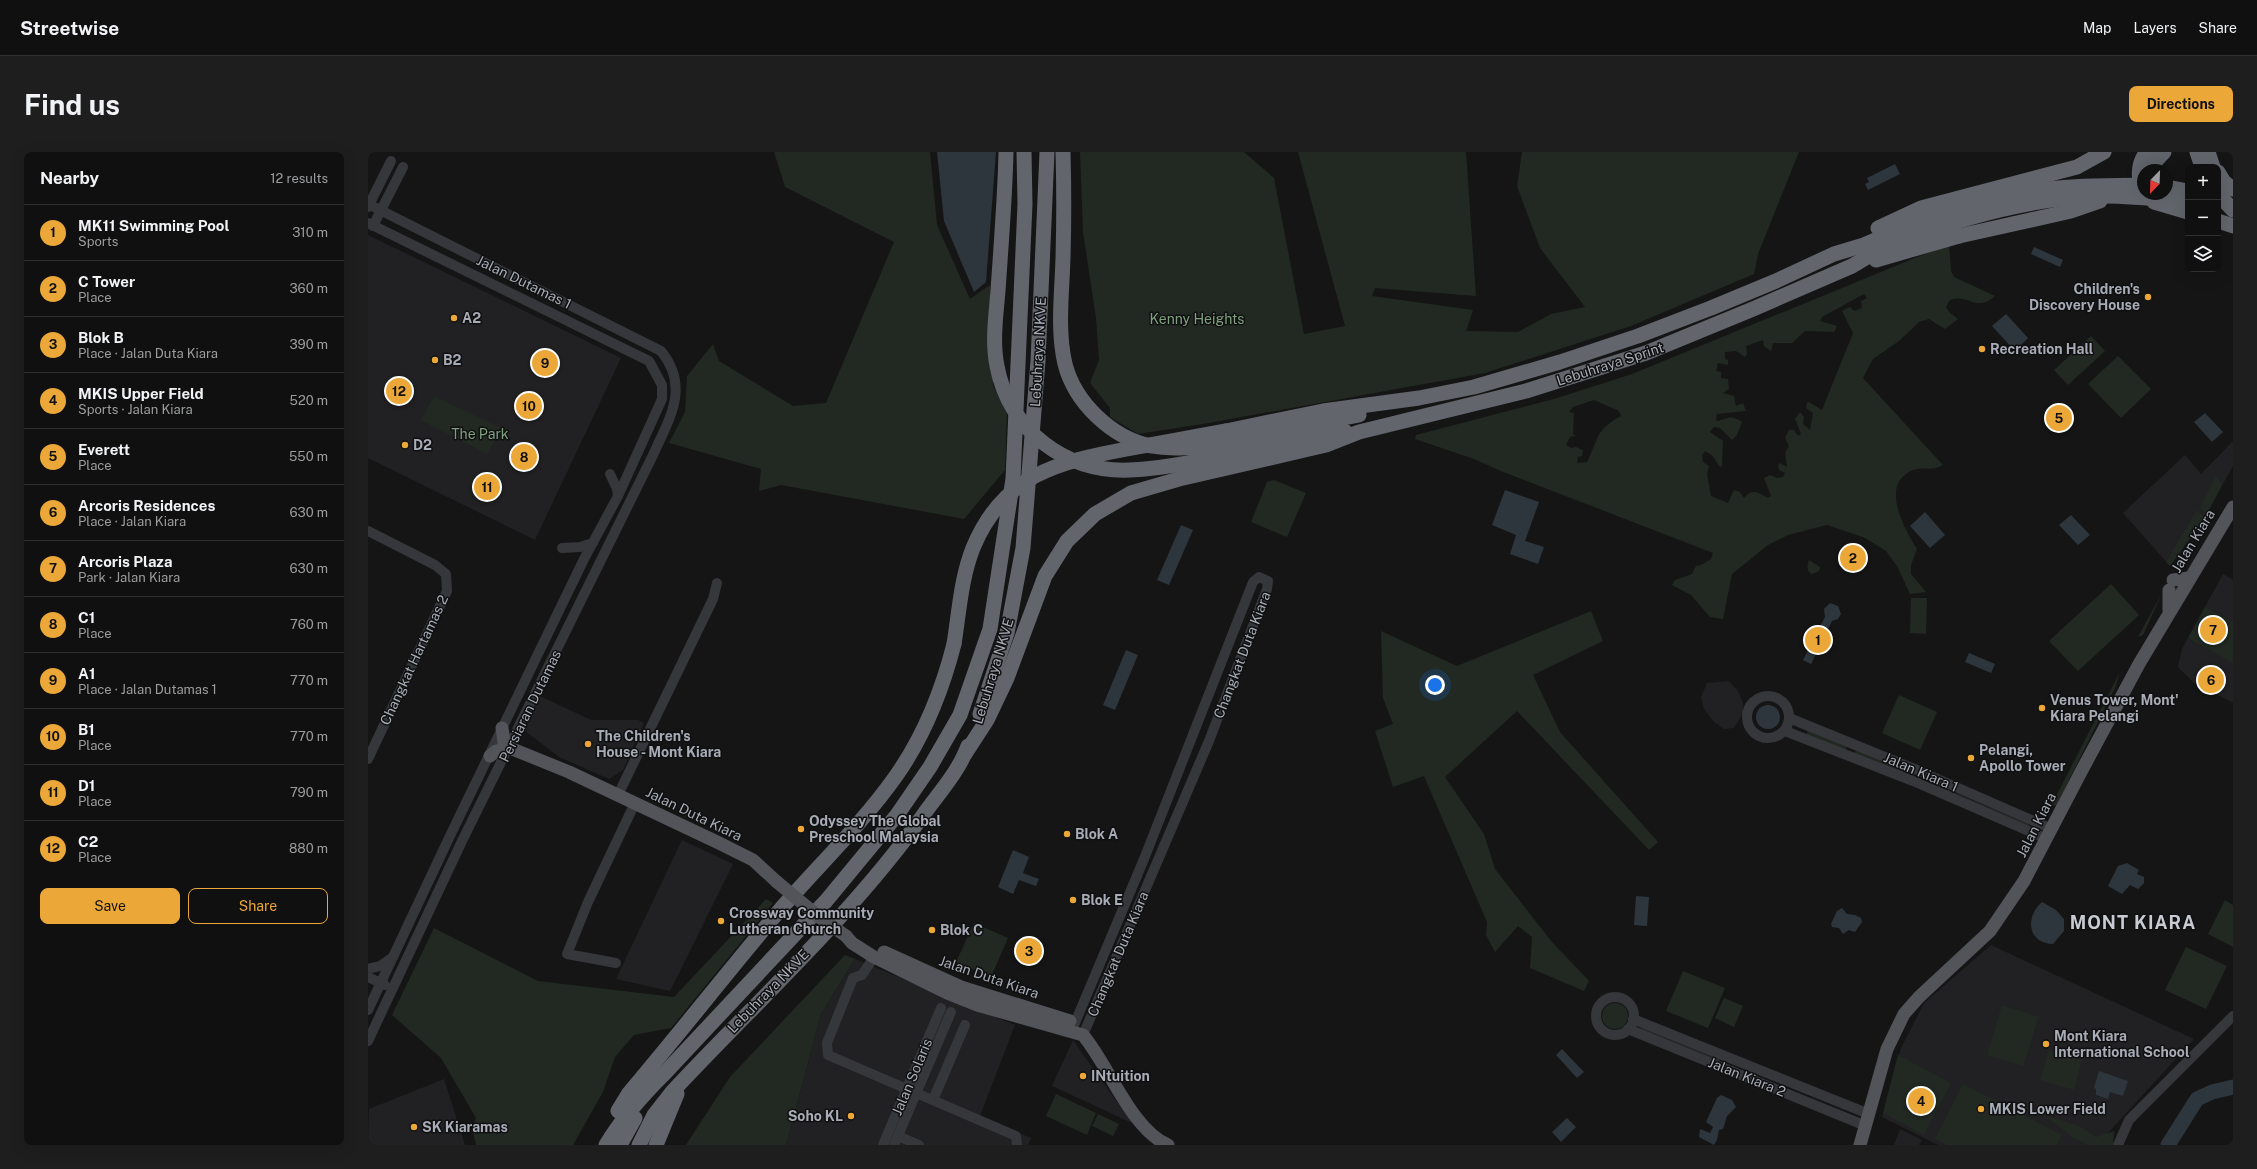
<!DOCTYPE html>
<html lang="en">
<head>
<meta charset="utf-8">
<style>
  :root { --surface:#101010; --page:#1e1e1e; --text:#f1f3f6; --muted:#9c9d9f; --line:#303030; --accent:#eba738 }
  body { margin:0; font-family:"Public Sans",sans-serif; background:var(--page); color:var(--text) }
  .controls { position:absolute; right:12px; top:12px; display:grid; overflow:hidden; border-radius:8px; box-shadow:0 4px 16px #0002 }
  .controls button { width:36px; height:36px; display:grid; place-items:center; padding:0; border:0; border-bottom:1px solid var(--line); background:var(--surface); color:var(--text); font:20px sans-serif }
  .compass { position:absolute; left:1769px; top:12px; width:36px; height:36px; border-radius:50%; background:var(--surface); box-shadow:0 4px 16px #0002; rotate:203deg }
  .you { position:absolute; left:1067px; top:533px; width:14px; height:14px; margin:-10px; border:3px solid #fff; border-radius:50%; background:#1a73e8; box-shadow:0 0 0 6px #1a73e833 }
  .badge { display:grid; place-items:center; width:26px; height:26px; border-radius:50%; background:var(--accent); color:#111; font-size:13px; font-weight:700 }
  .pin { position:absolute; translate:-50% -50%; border:2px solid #fff; box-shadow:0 1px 4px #0006 }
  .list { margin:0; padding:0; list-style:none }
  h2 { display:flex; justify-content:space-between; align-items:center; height:52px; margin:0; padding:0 16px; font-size:17px }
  h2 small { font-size:13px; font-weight:400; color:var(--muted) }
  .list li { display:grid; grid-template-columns:26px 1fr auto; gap:12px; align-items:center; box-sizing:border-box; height:56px; padding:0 16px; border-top:1px solid var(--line) }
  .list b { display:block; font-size:15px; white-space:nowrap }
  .list p { margin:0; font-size:13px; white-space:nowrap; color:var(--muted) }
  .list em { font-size:13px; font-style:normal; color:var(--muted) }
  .actions { display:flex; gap:8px; padding:12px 16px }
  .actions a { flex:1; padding:9px 0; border:1px solid var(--accent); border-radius:8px; text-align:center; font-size:14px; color:var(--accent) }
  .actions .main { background:var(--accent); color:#111 }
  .icon { flex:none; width:22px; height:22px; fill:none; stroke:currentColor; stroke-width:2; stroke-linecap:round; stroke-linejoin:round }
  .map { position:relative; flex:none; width:1865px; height:993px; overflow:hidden; border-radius:8px }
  header { display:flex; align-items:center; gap:24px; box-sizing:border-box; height:56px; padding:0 20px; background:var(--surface); border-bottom:1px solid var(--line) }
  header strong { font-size:19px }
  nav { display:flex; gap:22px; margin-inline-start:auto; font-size:14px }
  .intro { display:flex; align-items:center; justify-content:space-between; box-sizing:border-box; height:96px; padding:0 24px }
  h1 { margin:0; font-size:28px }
  .button { padding:10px 18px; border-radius:8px; background:var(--accent); color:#111; font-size:14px; font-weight:700 }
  main { display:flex; gap:24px; padding:0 24px }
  aside { flex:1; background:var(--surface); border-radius:8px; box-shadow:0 4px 16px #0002 }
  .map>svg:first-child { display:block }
</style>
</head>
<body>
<header>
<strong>Streetwise</strong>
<nav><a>Map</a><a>Layers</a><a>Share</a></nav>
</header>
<div class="intro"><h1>Find us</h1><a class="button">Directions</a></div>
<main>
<aside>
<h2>Nearby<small>12 results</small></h2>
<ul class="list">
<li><span class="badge">1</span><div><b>MK11 Swimming Pool</b><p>Sports</p></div><em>310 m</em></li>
<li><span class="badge">2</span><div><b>C Tower</b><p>Place</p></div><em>360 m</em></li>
<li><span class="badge">3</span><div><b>Blok B</b><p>Place · Jalan Duta Kiara</p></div><em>390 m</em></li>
<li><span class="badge">4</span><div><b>MKIS Upper Field</b><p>Sports · Jalan Kiara</p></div><em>520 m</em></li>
<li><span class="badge">5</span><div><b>Everett</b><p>Place</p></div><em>550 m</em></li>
<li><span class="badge">6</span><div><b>Arcoris Residences</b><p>Place · Jalan Kiara</p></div><em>630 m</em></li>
<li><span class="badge">7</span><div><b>Arcoris Plaza</b><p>Park · Jalan Kiara</p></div><em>630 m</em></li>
<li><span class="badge">8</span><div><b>C1</b><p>Place</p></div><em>760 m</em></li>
<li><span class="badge">9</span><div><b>A1</b><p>Place · Jalan Dutamas 1</p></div><em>770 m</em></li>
<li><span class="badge">10</span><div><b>B1</b><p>Place</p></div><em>770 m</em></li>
<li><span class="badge">11</span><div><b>D1</b><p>Place</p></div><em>790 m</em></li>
<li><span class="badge">12</span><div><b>C2</b><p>Place</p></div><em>880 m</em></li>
</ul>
<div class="actions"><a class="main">Save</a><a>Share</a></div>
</aside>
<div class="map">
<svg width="1865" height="993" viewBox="0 0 1865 993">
  <rect width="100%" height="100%" fill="#151516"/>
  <g fill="#212123">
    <path d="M0,83l253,123 -86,182 -167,-82z"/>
    <path d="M1865,289v25l-29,52 -34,48 -47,-53 62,-58 16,19z"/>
    <path d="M1855,422l10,6v123l-40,-21 -15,-15 4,-18z"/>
    <path d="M1361,529l9,10 5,12v10l-9,15 -10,1 -10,-7 -10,-13 -3,-12 6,-14z"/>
    <path d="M172,544l51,24h47l6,3 -21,47 -14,9 -50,-22 -35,-27z"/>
    <path d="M314,688l51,24 -63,127 -54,-12z"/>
    <path d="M1623,793l203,94 -97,106h-159l-56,-28 19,-69 23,-45z"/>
    <path d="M487,807l160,66 -35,91 51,22 -3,7h-242l35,-131z"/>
    <path d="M705,888l9,13 50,70 -80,-37z"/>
    <path d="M76,927l21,66h-97l1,-36z"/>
    <path d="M1532,977l22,11 -3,5h-25z"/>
  </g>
  <g fill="#212922" fill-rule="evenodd">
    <path d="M406,0h156l7,73 33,74 20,-14 3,101 14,25 -2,59 -41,49 -183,-34 -22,6 2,-22 -92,-26 16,-31 2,-36 26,-32 6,17 74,45 33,-3 68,-161 -109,-55z"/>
    <path d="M712,0h164l30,26 30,156 41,-8 -47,-174h168l10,144 -101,-8 -3,8 101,14 -7,21 52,1 33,-18 34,-7 -45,-59 -23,-62 5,-34h277l-41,102 -4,20 -123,52 -146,47 -282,51 -65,10 -28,-17v-9l-20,-25 9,-23 -3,-42 -13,-86z"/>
    <path d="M1581,92l2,27 3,6 41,19c-19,17 -27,-3 -45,4l-4,7 3,5 9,7 -13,10 -16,-10 -10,3 -20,19 -26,18 -10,19 80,87c-13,7 -18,1 -30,5 -34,14 -9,58 4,79l-6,16v9l15,18 -16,2 -13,-28 -11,-15 -21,-13 -38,-13 -39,10 -20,10 -36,29 -9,45 -13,-2 -19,-22 -19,-10 3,-5 17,-6 4,-8 5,-1 10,-6 2,-6 -212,-82 -27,-12 -59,-20 1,-4 138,-36 78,-25zM1496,142l3,4 -6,3 1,7 -8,3 -4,-4 -8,4 11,22 -31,77 -13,-8 -2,1 -1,5 7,5 -3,17 -7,-6 1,-7 -4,-5 -5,7 6,15 -3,2 -4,-6h-5l-4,8 4,8 -4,7 2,14 -7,-4 -2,2 1,5 6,3 -2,4 -6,1 -7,-3 -6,3 7,18 -3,2c-10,-6 -16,-10 -24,0l-4,-6 -6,-2 -6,13 -17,-7 -4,-22 2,-8 -6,-4 -1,-6 3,-5 8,5 6,10 3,1 1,-26 -13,-9 4,-5 6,1 12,12 5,-5 5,-13c-13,-8 -12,-3 -25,-1l-1,-2 1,-5 29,-3 -3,-8 -7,3 -2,-10 -11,-3 6,-4 -1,-10 -7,-1v-6l-5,-1 2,-8 10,2v-5l-3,-1v-7l11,-1 9,6 2,-3 -1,-8 17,-6 1,6 7,5 2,-8h19l13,-12 29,1 3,-6 -17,-5 2,-4zM1226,248l25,11 2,5c-26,14 -22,22 -34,46l-10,1 1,-6 4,-1 1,-6 -7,-3 -5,1 -5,-3 4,-8 6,-1 -3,-2 1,-21 -5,-1 4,-5z"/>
    <path d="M1723,184l14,15 -37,34 -14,-15z"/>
    <path d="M1750,204l33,33 -30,29 -33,-34z"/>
    <path d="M66,244l67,32 -14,26 -66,-34z"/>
    <path d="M1848,323l6,10 -15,29 -7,-7z"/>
    <path d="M906,328l32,13 -19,44 -36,-15 16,-40z"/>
    <path d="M1829,358l7,8 -9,13 -3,-1 -1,2 2,2 -23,32 -4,-4z"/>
    <path d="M1441,408l11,7 -1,4 -7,3c-6,-3 -5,-9 -3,-14z"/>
    <path d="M1743,432l28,31 -61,56 -29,-30z"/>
    <path d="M1794,441l-19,42 -5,2z"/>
    <path d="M1543,446h16l-1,36 -16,-1z"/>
    <path d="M1837,455l28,15v41l-45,-25z"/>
    <path d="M1223,459l12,30 -70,34 27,57 98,110 -9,8 -132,-139 -72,66 39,57 11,35 57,73 37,39 -5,10 -54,-23 2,-31 -14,-11 -23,26 -9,-17 1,-13 -63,-146 -31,11 -18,-56 18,-7 -10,-26 -2,-67 76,35z"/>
    <path d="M1752,520l-5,16 -59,118 -4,-2z"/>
    <path d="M1531,543l38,17 -17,38 -38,-17z"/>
    <path d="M1440,578l39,16 -2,6 -39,-16z"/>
    <path d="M1488,598l49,21 -1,5 -51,-21z"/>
    <path d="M1564,631l97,41 -1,4 -98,-41z"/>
    <path d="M398,747l7,4 -102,125 -37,7 -19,22 -12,35 -30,53h-97l-4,-17 4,-10 -35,-60 -49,-43 42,-87 104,53 136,16z"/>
    <path d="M1857,748l8,5v42l-25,-13z"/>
    <path d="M606,771l34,15 -17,39 -35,-15z"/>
    <path d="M1818,795l41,19 -21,43 -41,-19z"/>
    <path d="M477,803l10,4 -34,55 -35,131h-100l44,-68z"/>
    <path d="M1315,819l42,17 -17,40 -42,-17z"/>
    <path d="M1356,846l19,8 -9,21 -19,-9z"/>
    <circle cx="1247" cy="864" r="13"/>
    <path d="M1634,853l37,12 -16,49 -36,-11z"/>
    <path d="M1274,874l79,32 -1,3 -79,-32z"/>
    <path d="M1681,898l33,10 -8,30 -34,-10z"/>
    <path d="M1530,903l53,28 -27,52 -41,-22z"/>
    <path d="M1595,932l99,51 -5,10h-110l-12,-6z"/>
    <path d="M688,942l40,19 -9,22 -41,-19z"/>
    <path d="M730,962l21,10 -6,12 -21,-10z"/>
    <path d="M1676,963l35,11 17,11 18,-6 -1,14h-25l-16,-8z"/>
  </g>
  <g fill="#2d363c">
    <path d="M569,0h59l-10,130 -12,10 -30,-71z"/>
    <path d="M1527,12l5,10 -32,16 -3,-6 4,-2 -2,-4z"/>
    <path d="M1666,95l29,13 -3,7 -29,-13z"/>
    <path d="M1638,162l22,24 -13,13 -23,-25z"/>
    <path d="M1837,261l18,19 -11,10 -18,-20z"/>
    <path d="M1137,338l34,12 -14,39 19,6 -6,17 -28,-10 6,-19 -24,-10z"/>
    <path d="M1557,360l20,23 -15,13 -20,-22z"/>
    <path d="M1703,363l19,20 -12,10 -19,-20z"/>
    <path d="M813,373l12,5 -24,55 -12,-5z"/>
    <path d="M1462,451l8,3 3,8 -3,5 -6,2 -21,43 -8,-4 22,-43 -1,-8z"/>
    <path d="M758,498l12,5 -23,55 -12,-5z"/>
    <path d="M1601,501l26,11 -4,9 -26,-11z"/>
    <circle cx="1400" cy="565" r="12"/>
    <path d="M645,698l16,7 -6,16 16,6 -3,7 -17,-6 -6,14 -15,-7z"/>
    <path d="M1759,711l12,7 -2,4 7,3v6l-6,6 -8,-4 -8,9 -14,-8 10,-20z"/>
    <path d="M1268,744l13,1 -2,29 -13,-1z"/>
    <path d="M1674,750l14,8 8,9v12l-11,13c-26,-1 -28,-27 -11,-42z"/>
    <path d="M1474,756l5,6 8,1 6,3 1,4 -7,10 -6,-2 -6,4 -4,-6 -7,-1 -1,-3 6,-13z"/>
    <path d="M1194,897l22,23 -7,6 -21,-23z"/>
    <path d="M1731,919l29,10 -5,15 -13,-4 -2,7 -12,-4v-6l-2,-1z"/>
    <path d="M1353,943l11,5 4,7 -9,9 -4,13 -4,1 -2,10 -3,5 -15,-8 1,-8 10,4 3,-6 -7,-5 11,-24z"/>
    <path d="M1199,966l9,9 -15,15 -9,-10z"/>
  </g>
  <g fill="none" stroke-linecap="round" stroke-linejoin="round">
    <path stroke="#2d363c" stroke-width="15" d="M1800,993l29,-46 15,-7 21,-5"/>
    <g stroke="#36373b" stroke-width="10">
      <path d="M0,52l293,147c29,36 9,66 -7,102l-192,388 -94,200"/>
      <path d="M0,55l23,-46"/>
      <path d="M0,71l281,138 13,24v14l-44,97 -34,63 -136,281 -80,170"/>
      <path d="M5,74l30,-59"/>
      <path d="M242,322l7,15 1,7"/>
      <path d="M0,379l67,34 11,9 1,17 -79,168"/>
      <path d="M194,396l18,-1 13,-4"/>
      <circle cx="1400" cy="565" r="21"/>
      <path d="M1421,566l128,52 135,59"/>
      <path d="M1417,579l128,50 134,58"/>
      <path d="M250,643l95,-196 4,-16"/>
      <path d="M506,805l-12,18 -9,3 -26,65 1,12 188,81 1,9"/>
      <path d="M248,811l-49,-9 21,-52 47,-99"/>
      <path d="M0,817l12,-3 13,-9"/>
      <path d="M0,825l17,8"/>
      <circle cx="1247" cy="864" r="19"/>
      <path d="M1265,867l236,95"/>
      <path d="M1260,877l238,97"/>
      <path d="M704,878l72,-171 109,-277 6,-5 9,4 -1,8 -58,152 -126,294"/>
      <path d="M565,948l32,-75"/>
      <path d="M530,984l21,9"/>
      <path d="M515,993l58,-137"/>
      <path d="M526,993l57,-133"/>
      <path d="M1750,993l11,-25 104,-104"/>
    </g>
    <g stroke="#52545a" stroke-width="13">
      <path d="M1805,428l16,-2"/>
      <path d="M1801,438v20"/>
      <path d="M134,576l2,14 6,6 59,24 150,71 34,17 24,22"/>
      <path d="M122,604l6,-5 14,-3"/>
      <path d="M478,784l6,7 22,14 73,36 30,12 106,30c26,31 48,94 85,110"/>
      <path d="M516,800l77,35 109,34"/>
      <path d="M1492,993l27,-96 17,-35 15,-17 71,-66 34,-50 58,-111 57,-106 94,-157"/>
    </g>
    <g stroke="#62656c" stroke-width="15">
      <path d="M695,0c1,35 1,71 0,106 -1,35 -6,72 2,106 10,39 47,74 86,82 16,3 32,2 48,1l160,-32"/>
      <path d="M1840,0l5,15"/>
      <path d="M1779,18l17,-18"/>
      <path d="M1850,20l6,10 9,7"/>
      <path d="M1799,35l21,4"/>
      <path d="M1775,40c-5,-12 -6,-29 4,-40"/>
      <path d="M1786,50l34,10"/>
      <path d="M1850,69l15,5"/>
      <path d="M1510,76l43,-20 156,-41 27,-15"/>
      <path d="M1508,108l83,-24"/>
      <path d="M858,279l97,-20 96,-13 55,-11 86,-25 78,-26 73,-28 65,-27 58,-27 30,-9 53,-23"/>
      <path d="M916,290l44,-9 18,-1"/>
      <path d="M612,562l27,-81 16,-85 15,-187 9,-209"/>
      <path d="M597,602l22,-34 20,-42 38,-102 22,-35 28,-27 36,-21 48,-14 147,-34 33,-13 167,-41 120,-38 107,-44 99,-43 20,-12 38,-17"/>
      <path d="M250,959l11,-18c51,-60 99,-122 150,-182 39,-45 83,-87 117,-135 28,-40 46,-85 58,-132"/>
      <path d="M238,993c16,-27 35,-48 57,-70l163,-174 71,-86 33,-48 30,-52 30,-86 23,-150 12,-275 -1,-52"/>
      <path d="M252,993l15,-27"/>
      <path d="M271,993l15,-30 18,-23c85,-91 179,-176 252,-278 15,-21 35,-43 44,-68"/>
      <path d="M288,993l21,-51"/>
    </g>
    <path stroke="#52545a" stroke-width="13" d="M409,730l42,35 27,19"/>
    <g stroke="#62656c" stroke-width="15">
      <path d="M638,0c-1,46 -5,93 -8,139 -2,24 -6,51 -1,75 12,64 68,107 133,104 48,-2 106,-18 154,-28"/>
      <path d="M1829,0l5,15"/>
      <path d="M1850,42l15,16"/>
      <path d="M1549,70c38,-11 77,-24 116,-31 36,-6 74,-5 110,-6"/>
      <path d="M1591,84l112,-25 29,-10"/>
      <path d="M1542,85c60,-21 123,-39 187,-41 30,-1 61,3 91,6"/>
      <path d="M586,492c5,-31 7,-66 19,-96 30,-73 84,-86 154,-99 33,-6 66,-12 99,-18"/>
    </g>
  </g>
  <g fill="#eba738" stroke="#101011" stroke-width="1.5">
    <circle cx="1780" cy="145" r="4"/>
    <circle cx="86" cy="166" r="4"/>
    <circle cx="1614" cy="197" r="4"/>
    <circle cx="67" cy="208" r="4"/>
    <circle cx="37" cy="293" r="4"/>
    <circle cx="1674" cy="556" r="4"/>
    <circle cx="220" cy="592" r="4"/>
    <circle cx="1603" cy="606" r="4"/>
    <circle cx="433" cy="677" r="4"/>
    <circle cx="699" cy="682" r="4"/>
    <circle cx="705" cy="748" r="4"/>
    <circle cx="353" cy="769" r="4"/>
    <circle cx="564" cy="778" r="4"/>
    <circle cx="1678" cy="892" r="4"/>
    <circle cx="715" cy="924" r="4"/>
    <circle cx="1613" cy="957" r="4"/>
    <circle cx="483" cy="964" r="4"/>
    <circle cx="46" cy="975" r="4"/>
  </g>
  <g text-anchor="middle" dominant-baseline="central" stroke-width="3" stroke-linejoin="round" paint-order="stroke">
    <g font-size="14" fill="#a7acb6" stroke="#101011">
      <text transform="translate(156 130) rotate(26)">Jalan Dutamas 1</text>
      <text transform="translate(670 200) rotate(-87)">Lebuhraya NKVE</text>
      <text transform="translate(1242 212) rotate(-18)">Lebuhraya Sprint</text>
      <text transform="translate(1825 389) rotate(-59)">Jalan Kiara</text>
      <text transform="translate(874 503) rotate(-69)">Changkat Duta Kiara</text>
      <text transform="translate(46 508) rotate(-65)">Changkat Hartamas 2</text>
      <text transform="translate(625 519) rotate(-73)">Lebuhraya NKVE</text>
      <text transform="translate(162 554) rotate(-64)">Persiaran Dutamas</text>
      <text transform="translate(1553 620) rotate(23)">Jalan Kiara 1</text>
      <text transform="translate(326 662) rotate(26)">Jalan Duta Kiara</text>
      <text transform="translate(1668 673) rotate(-63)">Jalan Kiara</text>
      <text transform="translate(750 802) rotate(-67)">Changkat Duta Kiara</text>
      <text transform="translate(621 825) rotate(19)">Jalan Duta Kiara</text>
      <text transform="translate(400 839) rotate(-46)">Lebuhraya NKVE</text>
      <text transform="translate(544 925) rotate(-67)">Jalan Solaris</text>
      <text transform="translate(1379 925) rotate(22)">Jalan Kiara 2</text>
    </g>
    <g font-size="14" font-weight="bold" fill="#a7acb6" stroke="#101011" text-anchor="start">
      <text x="1772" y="137" text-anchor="end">Children's<tspan x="1772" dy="16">Discovery House</tspan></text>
      <text x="94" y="166">A2</text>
      <text x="1622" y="197">Recreation Hall</text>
      <text x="75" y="208">B2</text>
      <text x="45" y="293">D2</text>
      <text x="1682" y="548">Venus Tower, Mont'<tspan x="1682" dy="16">Kiara Pelangi</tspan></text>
      <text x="228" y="584">The Children's<tspan x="228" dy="16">House - Mont Kiara</tspan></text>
      <text x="1611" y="598">Pelangi,<tspan x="1611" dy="16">Apollo Tower</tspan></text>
      <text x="441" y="669">Odyssey The Global<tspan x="441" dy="16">Preschool Malaysia</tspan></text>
      <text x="707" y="682">Blok A</text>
      <text x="713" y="748">Blok E</text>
      <text x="361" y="761">Crossway Community<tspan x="361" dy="16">Lutheran Church</tspan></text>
      <text x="572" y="778">Blok C</text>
      <text x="1686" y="884">Mont Kiara<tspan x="1686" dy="16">International School</tspan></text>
      <text x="723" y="924">INtuition</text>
      <text x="1621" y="957">MKIS Lower Field</text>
      <text x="475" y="964" text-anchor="end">Soho KL</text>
      <text x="54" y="975">SK Kiaramas</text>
    </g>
    <g font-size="14" fill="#7fa17f" stroke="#101011">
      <text x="829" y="167">Kenny Heights</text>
      <text x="112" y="282">The Park</text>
    </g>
    <g font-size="18" font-weight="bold" letter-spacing="1" fill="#c8cbd2" stroke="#101011">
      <text x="1765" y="770">MONT KIARA</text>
    </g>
  </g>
</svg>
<div class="controls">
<button>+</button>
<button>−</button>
<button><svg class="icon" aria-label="layers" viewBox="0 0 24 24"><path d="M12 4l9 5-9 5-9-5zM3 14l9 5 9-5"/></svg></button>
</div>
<svg class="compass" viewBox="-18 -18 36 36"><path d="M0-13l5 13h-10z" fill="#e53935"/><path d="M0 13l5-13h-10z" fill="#9c9d9f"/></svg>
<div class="you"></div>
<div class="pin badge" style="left:1450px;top:488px">1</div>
<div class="pin badge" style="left:1485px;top:406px">2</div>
<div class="pin badge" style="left:661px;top:799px">3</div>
<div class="pin badge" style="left:1553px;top:949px">4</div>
<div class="pin badge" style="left:1691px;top:266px">5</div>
<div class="pin badge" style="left:1843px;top:528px">6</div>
<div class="pin badge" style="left:1845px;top:478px">7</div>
<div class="pin badge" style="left:156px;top:305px">8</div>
<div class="pin badge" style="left:177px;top:211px">9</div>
<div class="pin badge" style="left:161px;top:254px">10</div>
<div class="pin badge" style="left:119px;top:335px">11</div>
<div class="pin badge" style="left:31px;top:239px">12</div>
</div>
</main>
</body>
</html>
